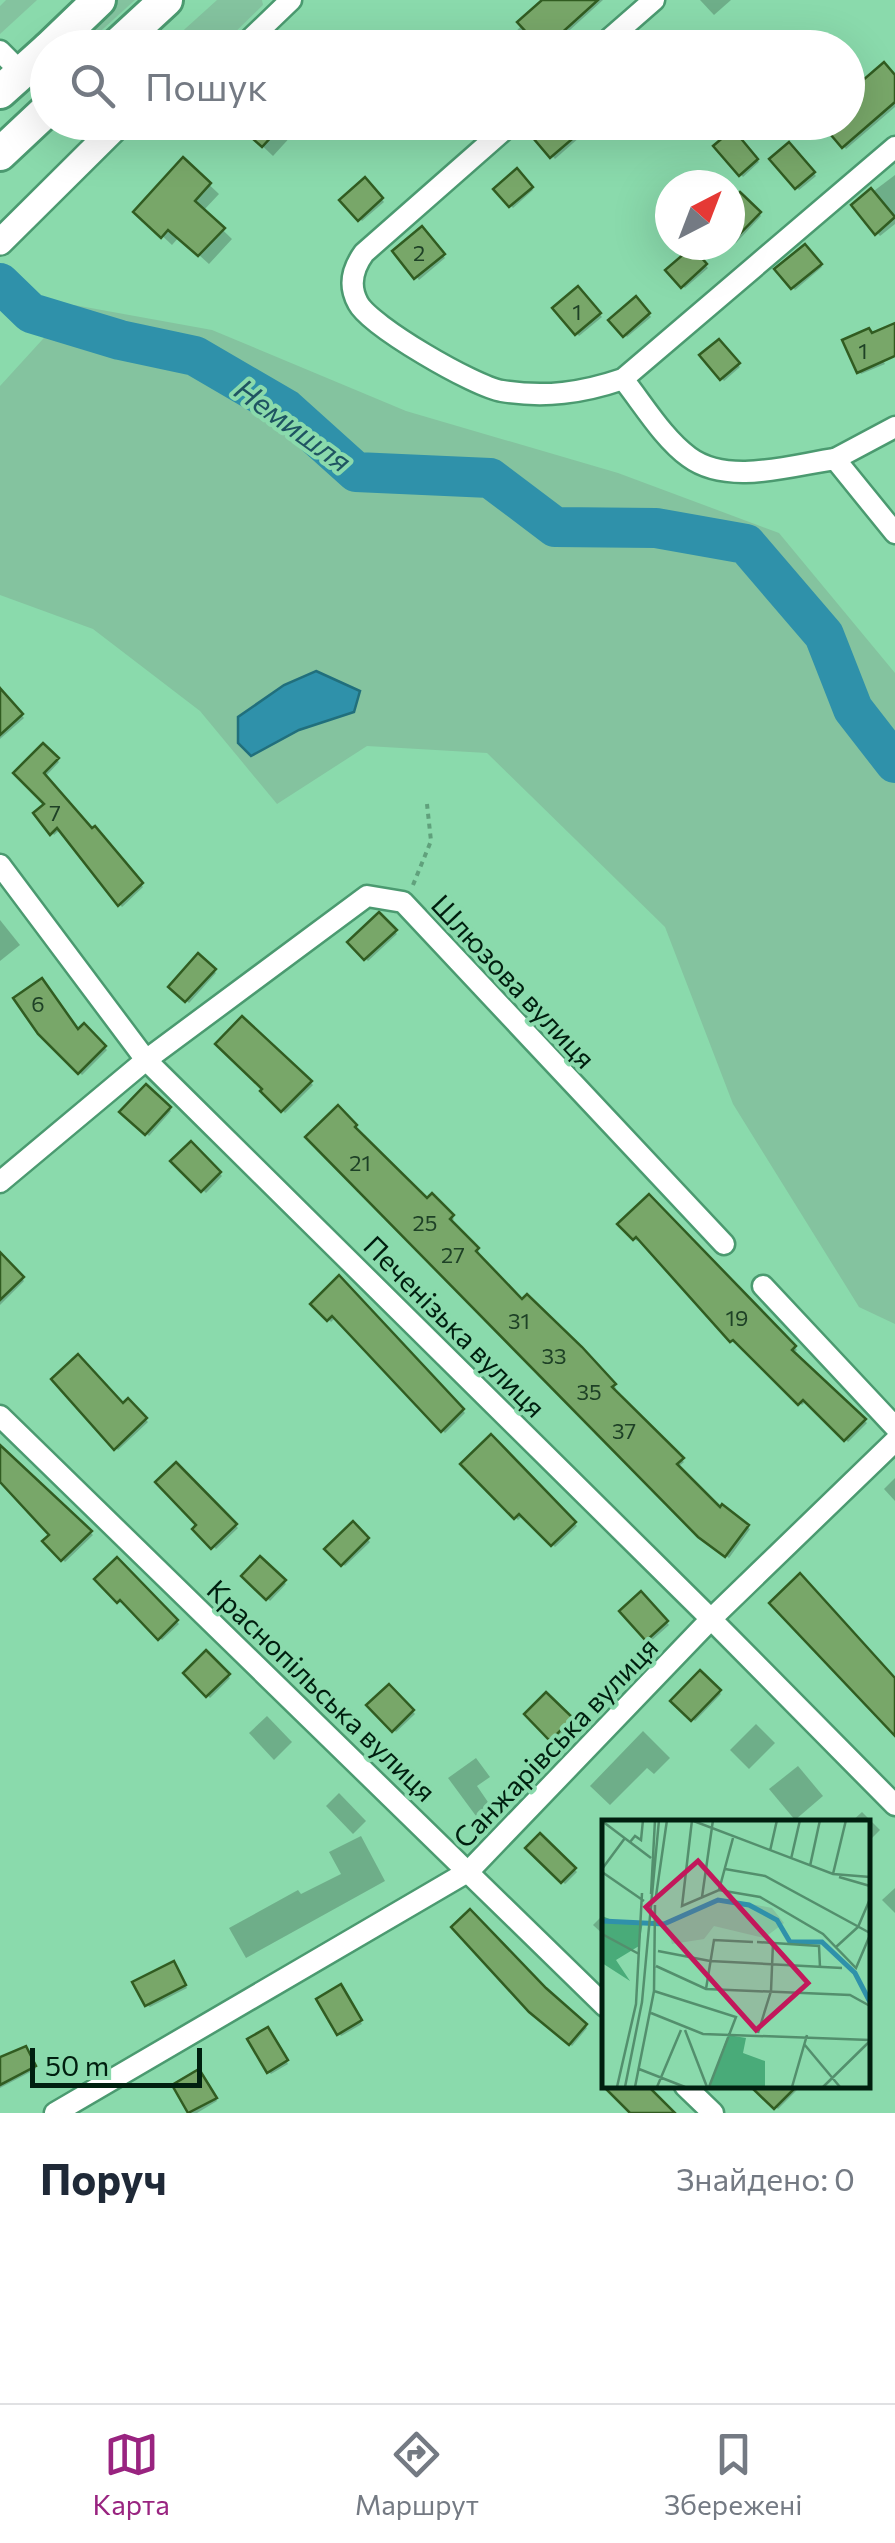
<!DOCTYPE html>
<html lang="uk">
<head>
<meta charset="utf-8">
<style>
  :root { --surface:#fff; --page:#f2f2f3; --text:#1f2937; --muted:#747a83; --line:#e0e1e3; --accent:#992480 }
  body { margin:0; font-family:Commissioner,sans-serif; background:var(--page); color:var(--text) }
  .compass { position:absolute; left:655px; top:170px; width:90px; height:90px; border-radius:50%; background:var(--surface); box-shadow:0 10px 40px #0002; rotate:42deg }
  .scale { position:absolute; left:30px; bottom:25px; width:172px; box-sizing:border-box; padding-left:10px; border:5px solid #001f0f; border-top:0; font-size:28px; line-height:35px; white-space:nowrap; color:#001f0f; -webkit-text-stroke:8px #8adaac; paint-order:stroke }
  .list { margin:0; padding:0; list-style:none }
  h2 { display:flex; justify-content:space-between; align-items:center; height:130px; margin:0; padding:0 40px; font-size:42px }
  h2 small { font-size:32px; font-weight:400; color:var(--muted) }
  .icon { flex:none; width:55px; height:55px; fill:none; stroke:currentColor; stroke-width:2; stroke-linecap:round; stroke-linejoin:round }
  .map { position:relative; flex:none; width:895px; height:2113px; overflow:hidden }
  .search { position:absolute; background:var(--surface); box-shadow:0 10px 40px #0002; left:30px; right:30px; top:30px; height:110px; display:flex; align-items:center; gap:25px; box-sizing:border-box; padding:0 35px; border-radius:55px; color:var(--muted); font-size:38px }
  .sheet { height:290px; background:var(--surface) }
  nav { display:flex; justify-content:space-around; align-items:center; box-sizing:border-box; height:140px; border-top:2px solid var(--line); background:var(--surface); font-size:28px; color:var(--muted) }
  nav a { display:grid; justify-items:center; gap:5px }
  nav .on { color:var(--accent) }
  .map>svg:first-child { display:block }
</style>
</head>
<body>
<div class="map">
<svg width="895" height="2113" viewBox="0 0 895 2113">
  <rect width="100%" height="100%" fill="#8adaac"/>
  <g fill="#84c39f">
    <path d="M6,0h31l-37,34v-28z"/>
    <path d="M114,0h21l-52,47 -17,1z"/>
    <path d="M217,0h45l1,5 -43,42h-55z"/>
    <path d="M74,305l138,25 194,81 212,62 161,60 116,140v651l-36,-17 -126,-203 -68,-177 -178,-174 -120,-7 -90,58 -77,-93 -107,-82 -93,-34v-209z"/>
  </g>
  <path fill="#2f91aa" stroke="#216f7c" stroke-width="2.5" d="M316,671l44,20 -6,21 -55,18 -48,26 -13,-13v-26l46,-32z"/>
  <g fill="#0003">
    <path d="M546,0h57l-53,48h-50z"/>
    <path d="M700,0h31l-17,15z"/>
    <path d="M895,79v28l-49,42 -21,-24 23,-3v-16l21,-19z"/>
    <path d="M237,122h67l-31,34z"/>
    <path d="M542,122h55l-42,37 -24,-27z"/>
    <path d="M732,132l27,30 -16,15 -27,-31z"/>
    <path d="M789,146l27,30 -17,14 -26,-30z"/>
    <path d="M184,161l35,33 -16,17 29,28 -23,25 -30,-27 -7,8 -35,-33z"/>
    <path d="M517,172l16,18 -20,18 -17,-19z"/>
    <path d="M895,175v49l-15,12 -26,-30z"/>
    <path d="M365,181l19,21 -22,19 -19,-21z"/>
    <path d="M740,195l21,21 -25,27 -6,-6v-32z"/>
    <path d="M422,230l23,28 -26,22 -23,-29z"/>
    <path d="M805,247l17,20 -27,23 -18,-20z"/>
    <path d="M691,250l17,18 -23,20 -17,-18z"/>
    <path d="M578,289l24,28 -23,19 -24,-28z"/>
    <path d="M636,299l15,18 -24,20 -15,-17z"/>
    <path d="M895,325v28l-13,6 3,5 -24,10 -2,-3 12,-38z"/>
    <path d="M718,342l22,25 -16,14 -22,-25z"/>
    <path d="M7,700l17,18 -24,21v-33z"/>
    <path d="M43,746l16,16 -14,15 47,54 6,1 45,55 -21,20 -61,-78 -7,6 -18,-21 11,-10 -31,-31z"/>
    <path d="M379,915l18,19 -29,27 -18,-19z"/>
    <path d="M0,920l20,25 -20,16z"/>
    <path d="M198,956l18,17 -27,30 -18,-16z"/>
    <path d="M242,1020l71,65 -28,28 -21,-22z"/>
    <path d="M84,1026l23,24 -25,25 -43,-43h39z"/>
    <path d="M146,1087l25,24 -22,25 -26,-24z"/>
    <path d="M338,1109l20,20 -3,2 72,71 5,-5 22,22 -4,4 29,29 -3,3 46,47 5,-5 53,52 36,39 -3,3 71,71 -7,6 43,43 2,-3 28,21 -21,29 -30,-23 -390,-398z"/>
    <path d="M191,1144l31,32 -16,17 -32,-32z"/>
    <path d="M649,1197l148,153 -5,4 75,69 -19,19 -41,-42 -5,5 -65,-65 -3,3 -94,-105 -3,3 -16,-17z"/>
    <path d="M0,1256l24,25 -24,24z"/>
    <path d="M339,1279l126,134 -20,20 -109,-116 -5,5 -18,-18z"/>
    <path d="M54,1379l69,27 5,-4 20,20 -30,28z"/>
    <path d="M491,1437l86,89 -22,21 -32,-32 -5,5 -55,-56z"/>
    <path d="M0,1448l93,87 -28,27 -20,-21 7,-6 -52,-57z"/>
    <path d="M176,1466l62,62 -22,21 -20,-20 4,-4z"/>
    <path d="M895,1478v23l-11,-12z"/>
    <path d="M353,1525l17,17 -25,24 -17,-17z"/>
    <path d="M117,1560l62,64 -17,16 -38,-39 -3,2 -24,-24z"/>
    <path d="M260,1560l26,24 -16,17 -26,-25z"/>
    <path d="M641,1594l28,31 -19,17 -28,-31z"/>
    <path d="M206,1654l24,24 -20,20 -23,-25z"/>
    <path d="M700,1674l21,20 -26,27 -21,-20z"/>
    <path d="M389,1687l26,27 -19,18 -26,-27z"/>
    <path d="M546,1695l27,27 -19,19 -27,-27z"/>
    <path d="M267,1716l25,26 -18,18 -25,-27z"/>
    <path d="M756,1724l19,19 -26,26 -19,-19z"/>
    <path d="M643,1731l27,27 -16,16 -7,-6 -37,37 -20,-19z"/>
    <path d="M476,1758l14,19 -13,9 13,19 -14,11 -28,-38z"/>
    <path d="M798,1766l25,30 -28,24 -26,-31z"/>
    <path d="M339,1793l27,28 -13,13 -27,-28z"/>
    <path d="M862,1812l18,18 -12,12v-19h-18z"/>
    <path d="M361,1836l24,45 -139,77 -17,-30 69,-38 3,4 40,-20 -12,-22z"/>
    <path d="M540,1836l37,36 -12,12 -37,-36z"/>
    <path d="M895,1888v25l-13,-13z"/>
    <path d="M605,1913v23l-12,-11z"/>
    <path d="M176,1966l11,22 -37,19 -3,-2z"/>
    <path d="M343,1990l19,34 -21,12 -2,-3z"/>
    <path d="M545,1991l42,37 -15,18 -41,-36z"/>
    <path d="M270,2033l18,31 -17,10 -2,-2z"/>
    <path d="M28,2052l8,17 -36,19v-29z"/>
    <path d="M201,2075l16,26 -20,12h-6l-16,-27z"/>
    <path d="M754,2086h47l-23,23z"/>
  </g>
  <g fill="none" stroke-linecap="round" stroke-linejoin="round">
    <path stroke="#2f91aa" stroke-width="40" d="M0,283l31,30 89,27 75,16 91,53 70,63 134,6 65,49 101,1 90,16 78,91 29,74 42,54"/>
  </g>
  <g fill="#78a769" stroke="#315c21" stroke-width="2.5">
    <path d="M542,0h56l-53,48h-4l-24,-26z"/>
    <path d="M884,62l11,13v27l-53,46 -22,-26h28v-29z"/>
    <path d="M234,122h51l-23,25z"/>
    <path d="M538,122h54l-42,36 -22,-26z"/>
    <path d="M733,129l25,30 -19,17 -26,-30z"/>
    <path d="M789,142l26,30 -20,17 -26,-30z"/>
    <path d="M183,157l28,26 -16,18 30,27 -27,28 -30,-26 -7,8 -28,-26z"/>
    <path d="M517,168l16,19 -24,20 -16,-18z"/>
    <path d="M365,177l18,21 -25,23 -19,-21z"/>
    <path d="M871,188l24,29 -20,18 -24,-30z"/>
    <path d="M740,192l21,20 -31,32v-42z"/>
    <path d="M422,226l23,28 -31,25 -22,-28z"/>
    <path d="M805,244l17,20 -31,25 -17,-20z"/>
    <path d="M692,247l15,17 -26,24 -16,-18z"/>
    <path d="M578,286l23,27 -26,22 -23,-27z"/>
    <path d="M636,296l14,17 -27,24 -15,-17z"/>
    <path d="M895,323v33l-38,17 -15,-33 27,-12 3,5z"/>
    <path d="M719,339l21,24 -20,17 -21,-25z"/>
    <path d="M0,688l23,26 -23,21z"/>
    <path d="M43,743l16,15 -15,15 48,55 3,-2 48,57 -25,23 -61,-78 -7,7 -17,-22 11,-9 -31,-31z"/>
    <path d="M379,912l18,18 -33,30 -17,-18z"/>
    <path d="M198,953l18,16 -31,33 -17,-15z"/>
    <path d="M42,978l36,51 6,-6 22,23 -28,28 -40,-40 -25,-36z"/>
    <path d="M242,1016l70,65 -31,31 -21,-21 2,-2 -47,-45z"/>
    <path d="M146,1084l25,23 -26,28 -26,-23z"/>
    <path d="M338,1105l19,20 -2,2 72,71 5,-5 22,22 -4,4 29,29 -3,3 46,48 5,-5 55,53 34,37 -4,3 72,71 -7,6 43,43 2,-3 27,21 -24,32 -27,-20 -393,-400z"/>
    <path d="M191,1141l30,31 -20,20 -31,-31z"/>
    <path d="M649,1194l147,152 -4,4 74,69 -22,22 -41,-41 -5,5 -65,-65 -3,2 -94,-105 -3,3 -16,-16z"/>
    <path d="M0,1252l24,25 -24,23z"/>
    <path d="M339,1275l125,134 -23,23 -109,-116 -5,5 -17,-17z"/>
    <path d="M78,1354l45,49 5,-5 19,20 -33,32 -63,-71z"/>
    <path d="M491,1434l85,88 -25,24 -32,-32 -5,5 -54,-55z"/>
    <path d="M0,1445l92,86 -31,30 -19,-20 7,-6 -49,-53z"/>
    <path d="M176,1462l61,62 -26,25 -19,-20 4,-4 -41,-43z"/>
    <path d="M353,1521l16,17 -28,28 -17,-17z"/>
    <path d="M260,1556l26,24 -20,20 -25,-24z"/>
    <path d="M117,1557l61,63 -20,20 -38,-40 -3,3 -23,-24z"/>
    <path d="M800,1573l95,105v58l-126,-133z"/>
    <path d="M641,1591l27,30 -22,20 -27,-30z"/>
    <path d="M206,1650l24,24 -24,23 -23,-24z"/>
    <path d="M700,1670l21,20 -30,31 -21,-20z"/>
    <path d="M389,1684l25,26 -22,22 -26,-27z"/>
    <path d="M546,1692l27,26 -23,23 -26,-27z"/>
    <path d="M540,1833l36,35 -15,15 -36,-35z"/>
    <path d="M470,1909l76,79 41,36 -18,21 -40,-33 -78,-85z"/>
    <path d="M174,1961l12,24 -41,21 -13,-24z"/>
    <path d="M341,1984l21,36 -25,15 -21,-36z"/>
    <path d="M268,2027l20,33 -21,13 -20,-34z"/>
    <path d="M26,2046l10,20 -36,19v-28z"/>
    <path d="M199,2069l18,29 -29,15 -16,-28z"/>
    <path d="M603,2086h45l27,27h-45z"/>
    <path d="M750,2086h47l-23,23z"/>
  </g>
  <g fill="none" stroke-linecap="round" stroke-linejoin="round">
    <defs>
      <g id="minor">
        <path d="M241,48l50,-48"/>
        <path d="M599,48l55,-48"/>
        <path d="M0,51l22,22"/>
        <path d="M513,122l-149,131c-11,15 -16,32 -6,50 12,23 117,84 144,88 43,7 80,2 121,-12l272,-232"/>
        <path d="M623,379c20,25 40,59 66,78 39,29 103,8 146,2l60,74"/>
        <path d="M835,459l60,-32"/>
        <path d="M0,865l146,195 565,559 184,186"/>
        <path d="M0,1182l146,-122 221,-164 36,6 321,342"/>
        <path d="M763,1286l132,141"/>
        <path d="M0,1416l605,590"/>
        <path d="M685,2086l28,27"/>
        <path d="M55,2113l414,-242 242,-252 184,-178"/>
      </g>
      <path id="tertiary" d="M0,242l121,-120"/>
      <g id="primary">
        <path d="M49,48l50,-48"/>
        <path d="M114,48l52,-48"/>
        <path d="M0,92l48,-43"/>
        <path d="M0,154l48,-45"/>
      </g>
    </defs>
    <use href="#minor" stroke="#4b9a70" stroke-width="25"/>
    <use href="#tertiary" stroke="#4b9a70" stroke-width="30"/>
    <use href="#primary" stroke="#4b9a70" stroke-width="38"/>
    <path stroke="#60a17c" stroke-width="4" stroke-dasharray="5 5" stroke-linecap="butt" d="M413,885l18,-44 -4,-37"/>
    <use href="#minor" stroke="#fff" stroke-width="20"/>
    <use href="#tertiary" stroke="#fff" stroke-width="25"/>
    <use href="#primary" stroke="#fff" stroke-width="32"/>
  </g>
  <g text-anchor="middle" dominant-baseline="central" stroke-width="8" stroke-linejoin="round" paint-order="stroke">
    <g font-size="22" fill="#1e4126">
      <text x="419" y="252">2</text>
      <text x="577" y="311">1</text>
      <text x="863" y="350">1</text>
      <text x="55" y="812">7</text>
      <text x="38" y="1003">6</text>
      <text x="360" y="1162">21</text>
      <text x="425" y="1222">25</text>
      <text x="453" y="1254">27</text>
      <text x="737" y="1317">19</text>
      <text x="519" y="1320">31</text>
      <text x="554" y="1355">33</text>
      <text x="589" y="1391">35</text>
      <text x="624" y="1430">37</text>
    </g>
    <g font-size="28" fill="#001f0f" stroke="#8adaac">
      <text transform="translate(514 981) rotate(47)">Шлюзова вулиця</text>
      <text transform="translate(455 1326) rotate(45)">Печенізька вулиця</text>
      <text transform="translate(322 1690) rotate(44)">Краснопільська вулиця</text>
      <text transform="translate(555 1742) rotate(-46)">Санжарівська вулиця</text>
    </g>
    <g font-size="30" font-style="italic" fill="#1f5462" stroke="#8adaac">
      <text transform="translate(294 424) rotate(36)">Немишля</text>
    </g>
  </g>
  <g transform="translate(602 1820)">
    <rect width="268" height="268" fill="#8adaac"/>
    <path d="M117,78l53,10 12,15 -20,15 -50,-12 -10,13 -32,5 -6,-23z" fill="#84c39f"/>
    <path d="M0,96l18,7 23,-2 -4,25 -23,14 14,21 -28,-18zM126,215l18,3 -3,15 22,8v26h-56z" fill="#49ab79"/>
    <path fill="none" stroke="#2f91aa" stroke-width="5" d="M0,101l62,3 54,-24 31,5 28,15 13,22h32l33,31 15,29"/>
    <path fill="none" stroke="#538f6d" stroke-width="2.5" d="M89,0l142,54 37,3M90,0l-10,86 37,-16 41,7 63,37 33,34 14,-33M0,1l49,37M28,22l5,-6 6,4 2,-20M168,31l7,-31M189,39l9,-39M208,46l10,-46M0,49l23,-31M123,49l40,7 105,57M0,52l42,29M231,54l13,-54M237,57l31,9M117,70l14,-52M49,74l4,-74M54,76l11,-76M100,77l11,-77M0,114l37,20M155,122l62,4 1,21M234,127l22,-20 12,-28M56,131l52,10 132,7M54,146l50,23 144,6 20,11M104,169l8,-49 39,2M52,171l82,26 -27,70M49,193l52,21 167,6M83,210l22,57M156,213l13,-42 2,-48M202,224l36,43M37,249l46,18M15,267l19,-83 6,-111M23,267l17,-85 17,-182M33,267l19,-96 1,-86M55,267l24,-57M190,267l15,-52M221,267l47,-46"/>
    <path fill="#c2185b" fill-opacity="0.15" stroke="#c2185b" stroke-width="5" d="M96,41l110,122 -52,47 -110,-123z"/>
    <rect width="268" height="268" fill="none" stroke="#001f0f" stroke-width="5"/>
  </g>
</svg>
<svg class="compass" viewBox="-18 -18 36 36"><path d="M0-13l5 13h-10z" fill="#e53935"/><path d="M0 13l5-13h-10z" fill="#747a83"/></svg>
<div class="scale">50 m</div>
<div class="search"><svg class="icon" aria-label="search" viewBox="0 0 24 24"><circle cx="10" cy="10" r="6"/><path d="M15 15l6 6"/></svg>Пошук</div>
</div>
<section class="sheet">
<h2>Поруч<small>Знайдено: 0</small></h2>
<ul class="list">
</ul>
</section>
<nav>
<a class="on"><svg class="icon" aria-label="map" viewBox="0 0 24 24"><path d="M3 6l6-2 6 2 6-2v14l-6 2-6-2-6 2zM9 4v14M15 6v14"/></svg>Карта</a>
<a><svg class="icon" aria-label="directions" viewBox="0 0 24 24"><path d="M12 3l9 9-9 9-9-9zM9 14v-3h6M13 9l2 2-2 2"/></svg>Маршрут</a>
<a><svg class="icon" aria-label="saved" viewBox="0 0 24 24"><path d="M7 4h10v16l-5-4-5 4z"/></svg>Збережені</a>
</nav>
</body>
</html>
